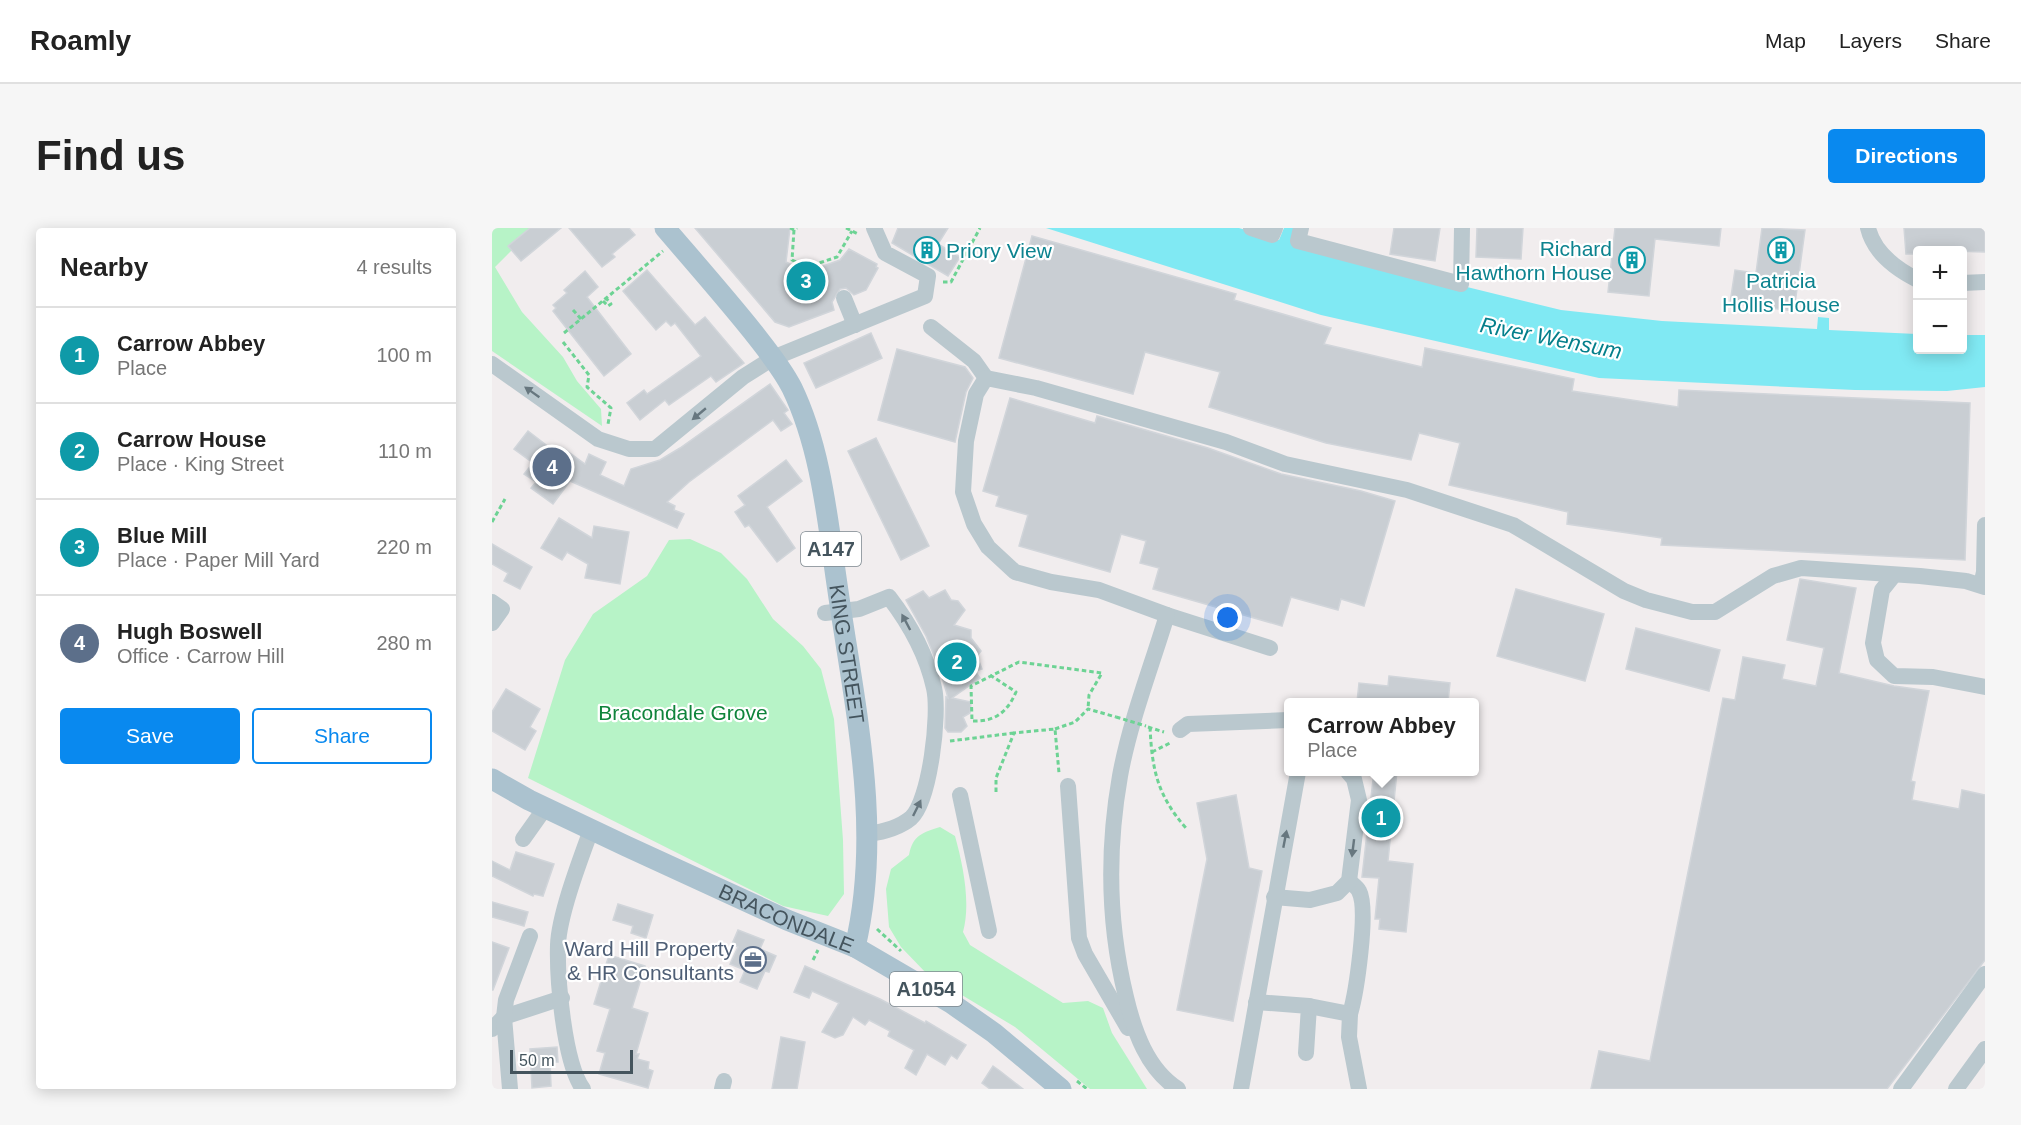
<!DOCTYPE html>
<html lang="en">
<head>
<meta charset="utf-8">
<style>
  :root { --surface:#fff; --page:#f6f6f6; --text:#222; --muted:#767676; --line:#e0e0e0; --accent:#0989ef }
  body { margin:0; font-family:Arial,sans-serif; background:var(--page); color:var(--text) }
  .controls { position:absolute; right:18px; top:18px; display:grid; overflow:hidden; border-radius:6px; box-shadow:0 3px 15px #0003 }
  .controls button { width:54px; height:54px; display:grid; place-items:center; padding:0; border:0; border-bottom:2px solid var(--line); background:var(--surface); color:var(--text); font:30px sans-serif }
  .scale { position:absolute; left:18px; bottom:15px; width:123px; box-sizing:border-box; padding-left:6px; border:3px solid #44545d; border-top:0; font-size:16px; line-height:21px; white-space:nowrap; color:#44545d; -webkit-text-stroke:4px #fff; paint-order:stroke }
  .you { position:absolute; left:736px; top:390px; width:21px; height:21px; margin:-15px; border:4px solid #fff; border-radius:50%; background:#1a73e8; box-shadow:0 0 0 9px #1a73e833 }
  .badge { display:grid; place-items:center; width:39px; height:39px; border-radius:50%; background:var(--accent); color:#fff; font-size:20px; font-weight:700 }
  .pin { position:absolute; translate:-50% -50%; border:3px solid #fff; box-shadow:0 2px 6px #0006 }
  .popup { position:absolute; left:792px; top:470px; width:195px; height:78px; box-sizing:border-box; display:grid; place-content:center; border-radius:6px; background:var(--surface); filter:drop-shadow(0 2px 4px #0005); font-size:20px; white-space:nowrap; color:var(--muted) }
  .popup b { font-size:22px; color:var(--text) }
  .popup::after { content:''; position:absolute; left:50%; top:100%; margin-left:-12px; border:12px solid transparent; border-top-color:var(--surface) }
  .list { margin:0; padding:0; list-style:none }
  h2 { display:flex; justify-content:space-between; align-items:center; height:78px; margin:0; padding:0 24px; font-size:26px }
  h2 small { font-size:20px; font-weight:400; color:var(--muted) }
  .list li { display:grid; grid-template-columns:39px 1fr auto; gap:18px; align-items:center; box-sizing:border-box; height:96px; padding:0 24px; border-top:2px solid var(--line) }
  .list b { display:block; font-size:22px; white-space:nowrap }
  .list p { margin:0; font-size:20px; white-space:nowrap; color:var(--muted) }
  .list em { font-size:20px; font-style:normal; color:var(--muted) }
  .actions { display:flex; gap:12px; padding:18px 24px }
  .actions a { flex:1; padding:14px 0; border:2px solid var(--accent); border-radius:6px; text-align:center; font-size:21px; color:var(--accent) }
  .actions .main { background:var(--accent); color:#fff }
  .map { position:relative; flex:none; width:1493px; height:861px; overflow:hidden; border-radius:6px }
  header { display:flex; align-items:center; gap:36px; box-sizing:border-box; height:84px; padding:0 30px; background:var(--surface); border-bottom:2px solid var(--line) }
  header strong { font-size:28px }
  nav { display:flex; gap:33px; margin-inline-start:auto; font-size:21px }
  .intro { display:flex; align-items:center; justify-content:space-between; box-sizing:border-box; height:144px; padding:0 36px }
  h1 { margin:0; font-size:42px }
  .button { padding:15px 27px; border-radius:6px; background:var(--accent); color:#fff; font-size:21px; font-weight:700 }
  main { display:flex; gap:36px; padding:0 36px }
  aside { flex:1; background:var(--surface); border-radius:6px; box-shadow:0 3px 15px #0003 }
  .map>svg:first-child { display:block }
</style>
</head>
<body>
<header>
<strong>Roamly</strong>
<nav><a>Map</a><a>Layers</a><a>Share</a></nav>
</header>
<div class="intro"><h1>Find us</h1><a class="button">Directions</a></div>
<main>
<aside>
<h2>Nearby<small>4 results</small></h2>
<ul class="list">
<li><span class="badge" style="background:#0f9aa8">1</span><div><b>Carrow Abbey</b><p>Place</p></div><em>100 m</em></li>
<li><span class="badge" style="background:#0f9aa8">2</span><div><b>Carrow House</b><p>Place · King Street</p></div><em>110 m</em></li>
<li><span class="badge" style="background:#0f9aa8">3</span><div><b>Blue Mill</b><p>Place · Paper Mill Yard</p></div><em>220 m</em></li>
<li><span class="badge" style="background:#5c6f8a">4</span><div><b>Hugh Boswell</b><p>Office · Carrow Hill</p></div><em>280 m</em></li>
</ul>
<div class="actions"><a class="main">Save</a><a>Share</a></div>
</aside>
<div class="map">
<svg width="1493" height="861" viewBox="0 0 1493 861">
  <rect width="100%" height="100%" fill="#f1edee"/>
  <g fill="#b7f3c7">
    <path d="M0,0h42l-39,39 27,45 41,45 14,24 24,28 1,17 -110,-75z"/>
    <path d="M198,311l31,14 26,26 26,40 30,27 18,23 13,50 9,121 1,54 -16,22 -45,-10 -255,-128 37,-118 28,-46 54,-38 22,-36z"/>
    <path d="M448,599l15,9c8,29 16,67 8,96l7,13 93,58 25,-2 15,7 9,25 35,56h-57l-75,-62 -88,-53 -26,-27 -12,-20 -3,-38 5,-20 18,-14c4,-20 13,-22 31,-28z"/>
  </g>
  <path fill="#80e9f3" d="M554,0h193l40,12 5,-12h11l-3,16 269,66 101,11 155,8 1,-12 11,1v12l88,4 1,16h44l1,-15h22v52l-38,4 -92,-1 -256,-12 -278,-63z"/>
  <g fill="#c9ced3" stroke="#d1d5da" stroke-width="1.5">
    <path d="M38,0h31l-40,33 -13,-15z"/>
    <path d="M77,0h60l6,7 -23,19 3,3 -13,10z"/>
    <path d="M203,0h95l-4,34 20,10 34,-12 9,-11 28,15 -1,3 2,1 -12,22 -12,5 -8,-7 -6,1 -8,13 2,8 -45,17 -14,-5z"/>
    <path d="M406,0h50l-10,16 22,13 -12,19 -56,-33z"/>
    <path d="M902,0h46l-5,33 -45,-7z"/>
    <path d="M985,0h46l-2,31 -45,-2z"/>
    <path d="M1123,0h106l-2,18 -64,-7 -6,57 -41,-4z"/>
    <path d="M1270,0l43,2 -11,81 -64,-8 5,-33 21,3z"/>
    <path d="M1412,0h81v24l-68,-2v4h-11z"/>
    <path d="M540,8l204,58 -2,6 97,28 -7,16 98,23 3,-19 149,31 -2,12 106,16 1,-17 291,13 -5,157 -304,-15 1,-7 -95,-14 1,-12 -119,-27 11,-42 -41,-10 -8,27 -85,-17 -117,-36 11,-35 -75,-20 -12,42 -134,-36z"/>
    <path d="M155,42l48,55 10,-8 39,46 -28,19 -5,-6 -42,29 -4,-5 -25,20 -13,-17 17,-13 3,4 54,-38 -26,-33 -4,3 -5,-5 -10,9 -33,-39z"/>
    <path d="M93,43l13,16 -11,10 44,57 -27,22 -51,-65 3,-3 -3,-3 14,-12 -3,-3z"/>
    <path d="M379,105l11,25 -66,30 -12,-25z"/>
    <path d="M405,121l68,18 8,11 -7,14 -11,50 -77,-22z"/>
    <path d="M278,156l18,26 -4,3 8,11 -11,7 -8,-11 -84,62 -22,20 8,4 -1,4 10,4 -7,14 -107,-47 -17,23 -22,-16 5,-6 -12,-8 9,-11 -19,-14 14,-18 30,23 5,-6 22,16 4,-10 17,8 -6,13 24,11 7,-17 29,-9 20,-12z"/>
    <path d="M518,170l85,25 2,-7 111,32 73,26 80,17 34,10 -31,105 -23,-7 -3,11 -47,-13 -9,29 -129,-37 6,-21 -19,-5 6,-22 -25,-7 -11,38 -91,-26 9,-31 -32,-9 3,-10 -16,-5z"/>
    <path d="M384,210l53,108 -28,14 -53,-109z"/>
    <path d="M294,232l16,21 -35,26 28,41 -18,14 -28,-37 -4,2 -10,-15 10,-7 -7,-9z"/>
    <path d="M67,290l33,20 2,-12 35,6 -9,52 -35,-6 3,-14 -21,-12 -5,8 -21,-12z"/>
    <path d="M0,316l40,23 -12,22 -16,-8 4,-8 -16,-9z"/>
    <path d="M1308,351l56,9 -17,85 55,13 35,5 -18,90 4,1 -3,18 47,9 3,-19 23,5v165l-98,129h-296l8,-38 51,10 73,-363 12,2 8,-43 42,8 -3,14 34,7 8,-38 -37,-8z"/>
    <path d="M1024,361l88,25 -19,67 -88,-25z"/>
    <path d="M453,362l6,10 7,1 7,9 -11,15 17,5v8l10,13 -4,5 5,13 -7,2 5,7 -28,20 19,4 -1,11 -7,4 4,9 -6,6h-13l-3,-4 1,-31 2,1 -7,-25 -15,-37 -20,-36 17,-9 6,7z"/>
    <path d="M1144,400l84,22 -11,41 -83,-22z"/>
    <path d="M897,448l61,7 -2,19h-91l2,-19 29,3z"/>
    <path d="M14,461l34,20 -10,18 6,4 -11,19 -33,-19v-19z"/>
    <path d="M882,543h23l-9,90 25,3 -7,68 -27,-3 1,-10h-5l4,-41 -17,-1z"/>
    <path d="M744,567l13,73 13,3 -29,150 -56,-11 30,-151 -10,-56z"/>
    <path d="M24,624l38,12 -11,32 -9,-2 -1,2 -41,-20v-15l18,9z"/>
    <path d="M0,674l36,10 -4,14 -32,-9z"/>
    <path d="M126,676l35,11 -7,23 -15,-5 2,-7 -20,-6z"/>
    <path d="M246,702l26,10 -4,9 16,7 -7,16 -4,-1 -8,18 -17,-7 5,-12 -15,-6 8,-17 -6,-3z"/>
    <path d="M0,714l17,6 -16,42h-1z"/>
    <path d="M117,727l36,11 -13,42 16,5 -12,41h3l-2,5 12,3 -1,7 5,2 -5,17 -49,-14 6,-21 -8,-2 13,-42 -16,-5z"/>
    <path d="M313,738l75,33 45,24 1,-2 40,24 -9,14 -6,-4 -6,10 -18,-11 -11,21 -11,-7 9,-18 -26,-14 2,-5 -21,-11 -4,5 -12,-8 -10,18 -8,3 -13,-6 17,-29 -27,-12 -3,7 -15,-6z"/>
    <path d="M289,809l24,5 -8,47h-25z"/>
    <path d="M65,819l1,15h-8l1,24 -19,2 -2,-39z"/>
    <path d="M501,838l7,5 23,18h-33l-8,-6z"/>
  </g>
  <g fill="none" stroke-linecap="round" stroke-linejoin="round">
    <g stroke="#6dd394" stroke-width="3" stroke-dasharray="4.5 3" stroke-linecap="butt">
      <path d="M298,0l4,2 3,-2"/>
      <path d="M354,0l12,6"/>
      <path d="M302,2l-2,30 15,7 30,-10 15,-26"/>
      <path d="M451,54h8l29,-54"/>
      <path d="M111,73l5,5 3,-2 -5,-6"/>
      <path d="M81,82l8,9"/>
      <path d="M72,105l99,-82"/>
      <path d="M71,114l26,33 -2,12 24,21 -3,16"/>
      <path d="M0,294l13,-23"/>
      <path d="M498,447l26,17c-9,21 -22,30 -44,29l-1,-35 48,-24 83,11 -13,22 -1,14"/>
      <path d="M656,499l16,5"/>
      <path d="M658,499c2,42 7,68 36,101"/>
      <path d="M563,501l20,-7 13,-13 28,8"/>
      <path d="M458,513l64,-8"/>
      <path d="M660,524l18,-9"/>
      <path d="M504,564v-14l18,-45 41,-4 4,44"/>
      <path d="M385,701l24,22"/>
      <path d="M321,732l5,-10"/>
      <path d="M585,853l10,8"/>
    </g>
    <g stroke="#bac8ce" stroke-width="16">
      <path d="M759,0l21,7 3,-7"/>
      <path d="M809,0l-3,13 163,43 1,-56"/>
      <path d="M1376,0c6,25 28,41 50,52"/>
      <path d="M1470,55l23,-1"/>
      <path d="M352,70l11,27"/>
      <path d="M439,99l43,34 12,17"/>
      <path d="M0,136l106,75 31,10h26l88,-72 30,-19 152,-62 3,-20 -43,-23 -11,-25"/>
      <path d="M1402,347l-12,15 -9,53 4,17 17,16 39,1 52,10"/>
      <path d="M1489,357l3,-13 1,-47"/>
      <path d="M0,374l10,7 -10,14"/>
      <path d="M333,385l34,-4 30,-12c20,26 38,59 45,91 6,25 -4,113 -23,130 -12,10 -28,14 -43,16"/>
      <path d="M675,387l103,33"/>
      <path d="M688,502l8,-6 100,-4"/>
      <path d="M576,558l11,152 6,16 43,74"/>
      <path d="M468,567l29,136"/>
      <path d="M31,611l22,-31"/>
      <path d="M857,653c3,3 8,6 10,10 10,18 -3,103 -9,123"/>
      <path d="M782,669l36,3 27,-7 12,-12 10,-81 -5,-21 -6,-7"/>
      <path d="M764,774l53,4 -3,47"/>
      <path d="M817,778l41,8 -1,23 10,52"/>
      <path d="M0,801l12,-12 58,-19"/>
      <path d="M18,861l-6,-72 2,-17 24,-64"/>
      <path d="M91,861c-19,-26 -26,-110 -25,-144 1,-30 22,-85 33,-115"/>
      <path d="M230,861l2,-8"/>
      <path d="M686,861c-31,-20 -44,-58 -52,-92 -18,-73 -19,-147 -6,-221 10,-55 31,-108 47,-161l-68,-25 -48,-8 -36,-10 -27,-25 -14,-23 -11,-32 3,-51 10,-47 10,-16 50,10 190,54 59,22 122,26 106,35 111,66 22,9 46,12h23l58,-36 28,-8 119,8 46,5 19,6"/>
      <path d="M749,861l57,-317"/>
      <path d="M1409,861l84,-115"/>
      <path d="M1464,861l29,-40"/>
    </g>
    <g stroke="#abc2cf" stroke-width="21">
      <path id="s1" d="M173,0c30,35 60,69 88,104 14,18 29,36 39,56 30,62 36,137 46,203 17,118 45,239 17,356"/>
      <path id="s2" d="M0,551l37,21 97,46 161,74 68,27 96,56 43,30 67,56"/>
    </g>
    <path stroke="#6dd394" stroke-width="3" stroke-dasharray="4.5 3" stroke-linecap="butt" d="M624,489l30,9"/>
  </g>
  <defs><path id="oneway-solid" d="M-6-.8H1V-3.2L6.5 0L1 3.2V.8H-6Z" transform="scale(1.5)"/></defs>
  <g fill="#67777f">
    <use href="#oneway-solid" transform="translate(40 164) rotate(-145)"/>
    <use href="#oneway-solid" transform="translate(207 186) rotate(140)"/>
    <use href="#oneway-solid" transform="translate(414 394) rotate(-118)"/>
    <use href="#oneway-solid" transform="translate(425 580) rotate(-64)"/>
    <use href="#oneway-solid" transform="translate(793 611) rotate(-79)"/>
    <use href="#oneway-solid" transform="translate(861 620) rotate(97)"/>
  </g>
  <defs>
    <symbol id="building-ring" viewBox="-11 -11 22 22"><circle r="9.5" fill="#fff" stroke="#0f9aa8" stroke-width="1.5"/><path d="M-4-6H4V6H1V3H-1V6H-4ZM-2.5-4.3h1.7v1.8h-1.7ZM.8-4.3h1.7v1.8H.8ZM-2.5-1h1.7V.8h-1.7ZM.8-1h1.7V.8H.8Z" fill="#0f9aa8"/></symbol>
    <symbol id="office-ring" viewBox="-11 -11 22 22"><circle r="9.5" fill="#fff" stroke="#5c6f8a" stroke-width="1.5"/><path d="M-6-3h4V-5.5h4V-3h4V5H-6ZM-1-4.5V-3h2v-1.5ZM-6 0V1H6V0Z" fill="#5c6f8a"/></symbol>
  </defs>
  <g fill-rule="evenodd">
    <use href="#building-ring" x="420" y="7" width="30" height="30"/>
    <use href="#building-ring" x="1274" y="7" width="30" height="30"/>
    <use href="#building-ring" x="1125" y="17" width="30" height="30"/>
    <use href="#office-ring" x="246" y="717" width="30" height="30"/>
  </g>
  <g text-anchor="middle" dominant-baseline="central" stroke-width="4.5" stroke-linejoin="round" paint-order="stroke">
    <g fill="#fff" stroke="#7c878e" stroke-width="1.5">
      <rect x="309" y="304" width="60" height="34" rx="4.5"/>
      <rect x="398" y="744" width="72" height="34" rx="4.5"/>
    </g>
    <g font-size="20" font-weight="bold" fill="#44545d">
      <text x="339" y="321">A147</text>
      <text x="434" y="761">A1054</text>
    </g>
    <g font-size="21" fill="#0d838f" stroke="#fff" text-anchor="end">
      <text x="1120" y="20">Richard<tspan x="1120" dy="24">Hawthorn House</tspan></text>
      <text x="454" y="22" text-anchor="start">Priory View</text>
      <text x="1289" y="52" text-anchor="middle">Patricia<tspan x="1289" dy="24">Hollis House</tspan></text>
    </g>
    <g font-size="21" fill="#44545d" stroke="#fff">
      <text stroke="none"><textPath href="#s1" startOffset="477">KING STREET</textPath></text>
      <text stroke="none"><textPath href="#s2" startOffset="326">BRACONDALE</textPath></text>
    </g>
    <g font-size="21" fill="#0f843b" stroke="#fff">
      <text x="191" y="484">Bracondale Grove</text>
    </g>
    <g font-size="21" fill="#4e5e75" stroke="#fff" text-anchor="end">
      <text x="242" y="720">Ward Hill Property<tspan x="242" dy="24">&amp; HR Consultants</tspan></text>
    </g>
    <g font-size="22" font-style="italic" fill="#047f8b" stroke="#fff">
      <text transform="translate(1059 110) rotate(11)">River Wensum</text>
    </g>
  </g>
</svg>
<div class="controls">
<button>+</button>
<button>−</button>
</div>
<div class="scale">50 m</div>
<div class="you"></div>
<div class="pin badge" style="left:889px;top:590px;background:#0f9aa8">1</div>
<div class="popup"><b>Carrow Abbey</b>Place</div>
<div class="pin badge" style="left:465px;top:434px;background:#0f9aa8">2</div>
<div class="pin badge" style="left:314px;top:53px;background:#0f9aa8">3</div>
<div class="pin badge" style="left:60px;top:239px;background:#5c6f8a">4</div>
</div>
</main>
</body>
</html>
